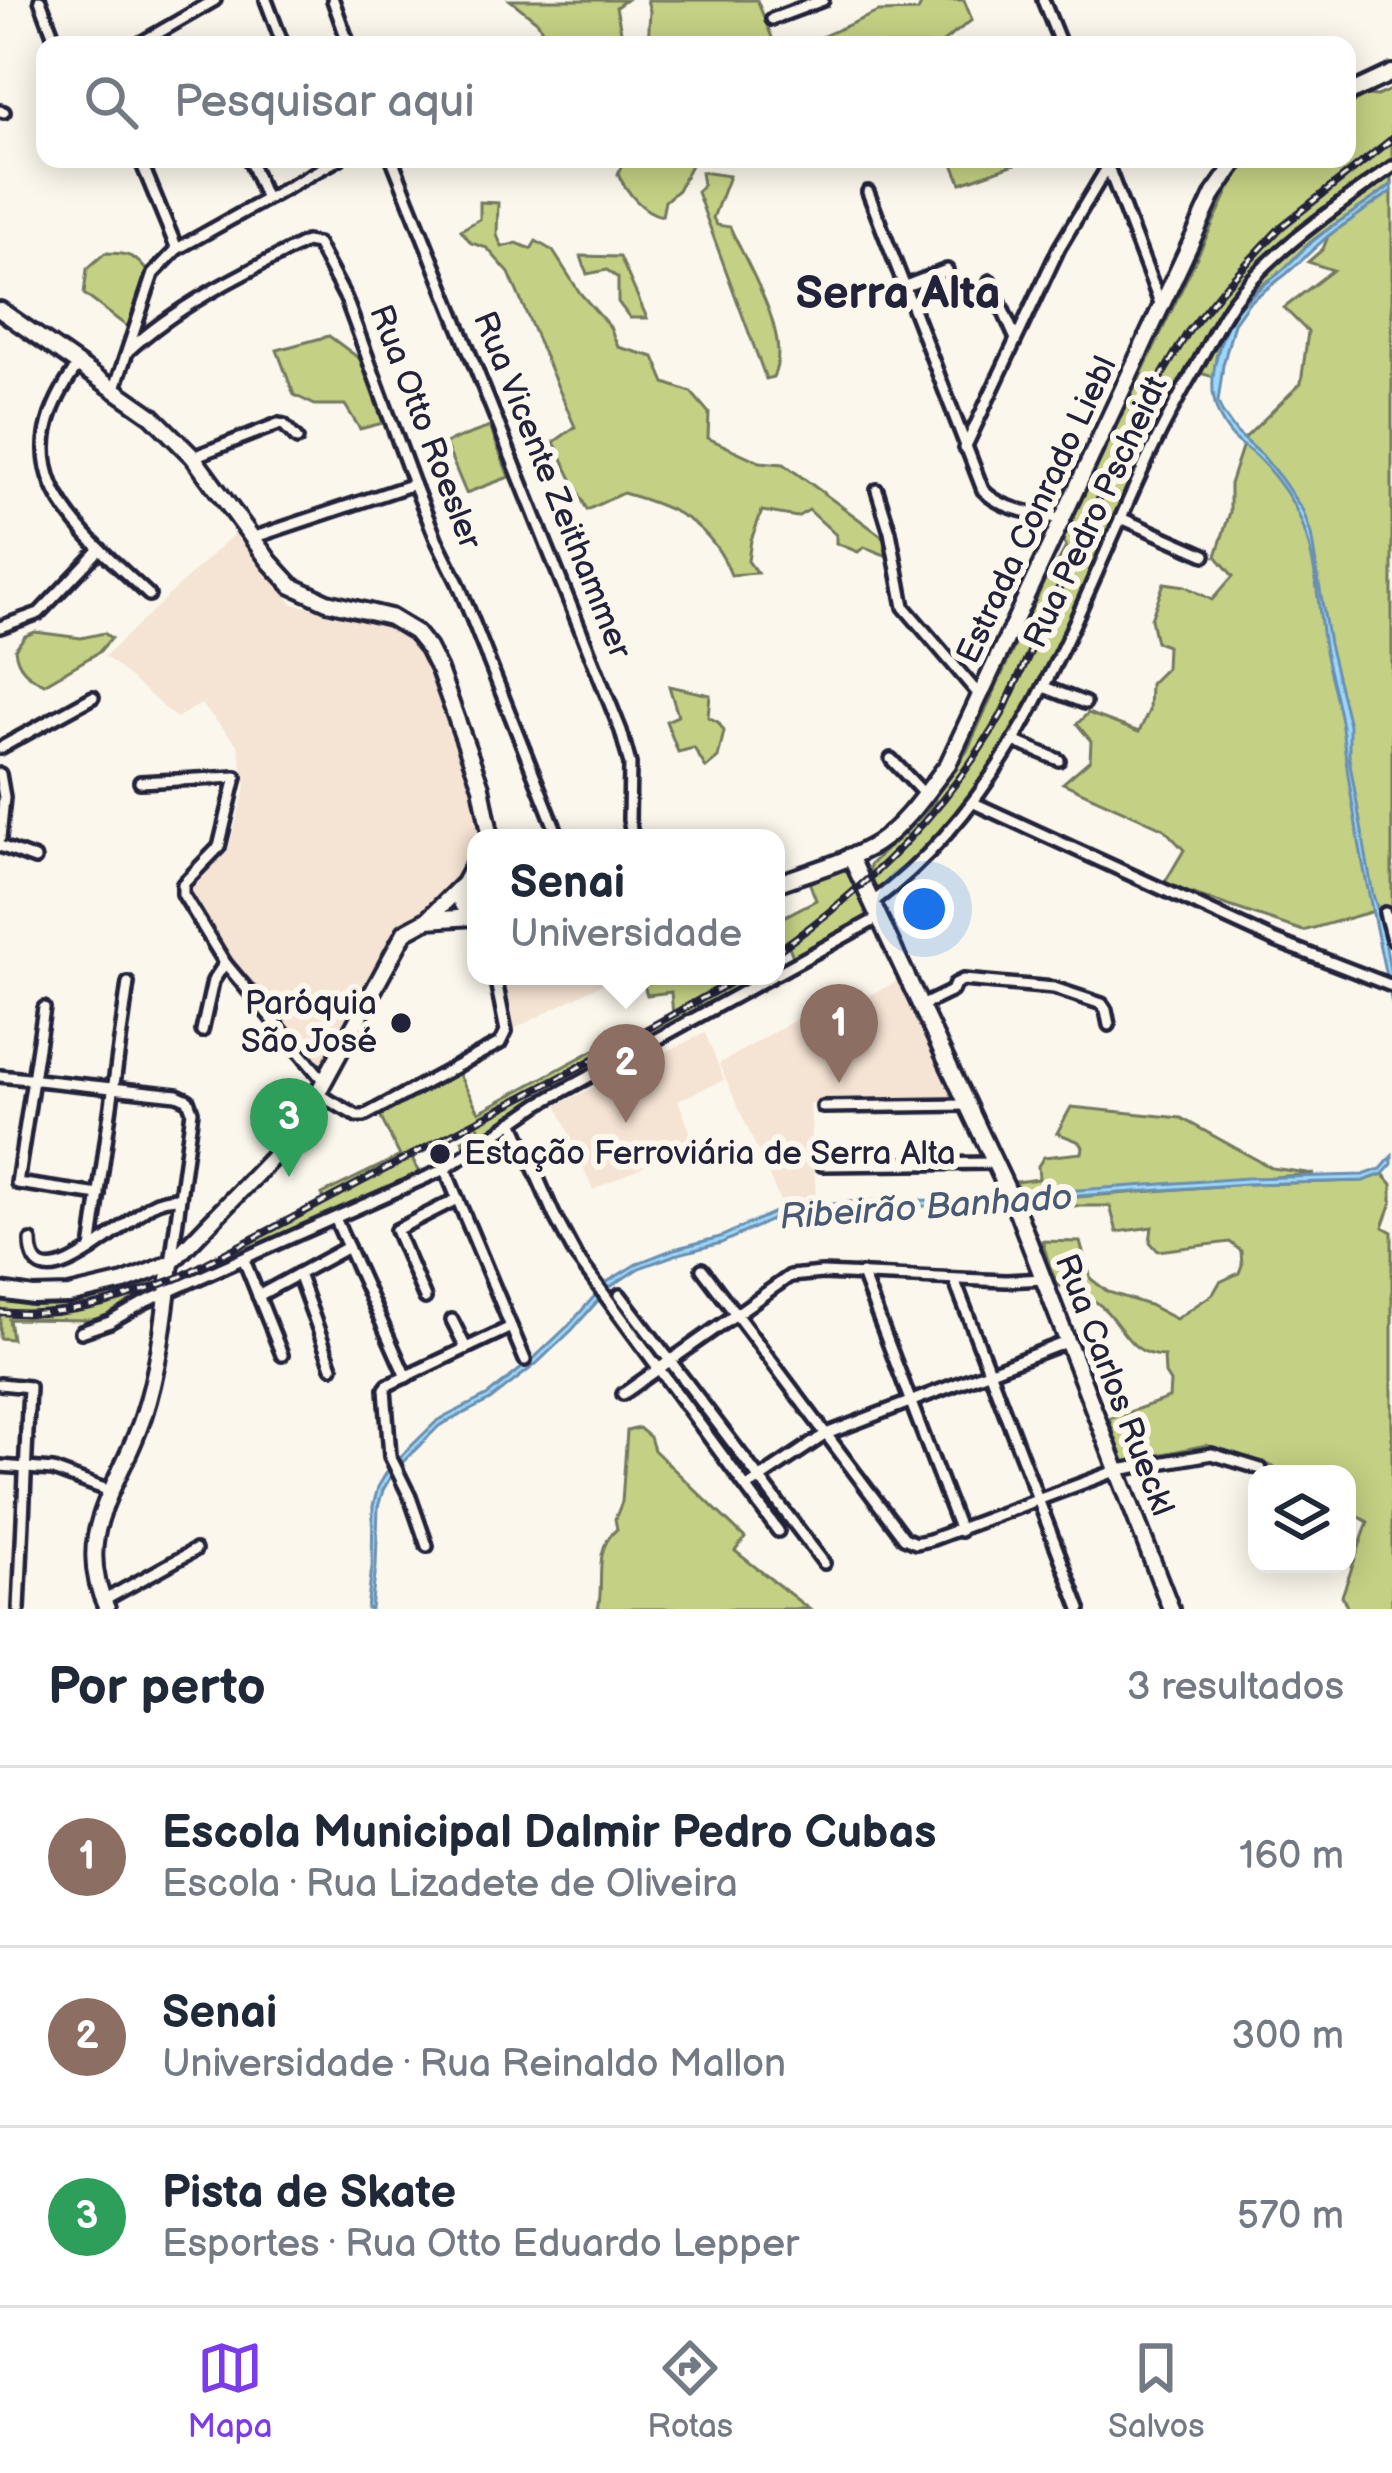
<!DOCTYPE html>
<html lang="pt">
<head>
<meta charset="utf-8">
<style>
  :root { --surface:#fff; --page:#f2f2f3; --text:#1f2937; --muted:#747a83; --line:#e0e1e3; --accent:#7c3aed }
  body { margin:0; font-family:"Balsamiq Sans",sans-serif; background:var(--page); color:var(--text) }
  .controls { position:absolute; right:36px; bottom:36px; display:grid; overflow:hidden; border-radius:24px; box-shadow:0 6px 30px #0003 }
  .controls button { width:108px; height:108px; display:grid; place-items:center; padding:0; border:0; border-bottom:3px solid var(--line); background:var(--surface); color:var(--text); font:60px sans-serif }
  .you { position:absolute; left:924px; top:909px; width:42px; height:42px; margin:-30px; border:9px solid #fff; border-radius:50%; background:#1a73e8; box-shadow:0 0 0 18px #1a73e833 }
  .badge { display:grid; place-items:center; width:78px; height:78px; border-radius:50%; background:var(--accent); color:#fff; font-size:39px; font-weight:700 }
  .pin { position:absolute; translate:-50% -99px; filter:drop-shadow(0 3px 6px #0008) }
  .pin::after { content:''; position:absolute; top:63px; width:42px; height:36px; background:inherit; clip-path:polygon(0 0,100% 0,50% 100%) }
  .popup { position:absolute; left:467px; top:829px; width:318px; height:156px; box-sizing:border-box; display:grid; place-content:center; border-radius:24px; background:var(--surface); filter:drop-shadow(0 3px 9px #0005); font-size:39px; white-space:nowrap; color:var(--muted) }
  .popup b { font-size:45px; color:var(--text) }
  .popup::after { content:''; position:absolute; left:50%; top:100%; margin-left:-24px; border:24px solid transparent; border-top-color:var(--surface) }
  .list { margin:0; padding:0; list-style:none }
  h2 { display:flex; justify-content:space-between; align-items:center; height:156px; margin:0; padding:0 48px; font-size:51px }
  h2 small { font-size:39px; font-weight:400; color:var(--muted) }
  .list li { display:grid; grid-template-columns:78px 1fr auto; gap:36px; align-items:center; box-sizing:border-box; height:180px; padding:0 48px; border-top:3px solid var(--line) }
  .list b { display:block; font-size:45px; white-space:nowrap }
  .list p { margin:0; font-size:39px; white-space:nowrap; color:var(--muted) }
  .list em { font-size:39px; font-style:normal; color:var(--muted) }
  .icon { flex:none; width:66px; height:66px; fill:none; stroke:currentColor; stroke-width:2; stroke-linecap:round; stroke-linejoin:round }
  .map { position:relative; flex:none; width:1392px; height:1609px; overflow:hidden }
  .search { position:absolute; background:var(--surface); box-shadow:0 6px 30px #0003; left:36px; right:36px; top:36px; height:132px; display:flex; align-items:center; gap:30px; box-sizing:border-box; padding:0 42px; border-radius:24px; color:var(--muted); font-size:45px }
  .sheet { height:696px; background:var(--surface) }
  nav { display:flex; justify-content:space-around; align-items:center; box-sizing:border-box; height:168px; border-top:3px solid var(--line); background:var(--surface); font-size:33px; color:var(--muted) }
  nav a { display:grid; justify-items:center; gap:6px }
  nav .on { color:var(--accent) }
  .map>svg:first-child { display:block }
</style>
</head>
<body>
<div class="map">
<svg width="1392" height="1609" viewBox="0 0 1392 1609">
  <rect width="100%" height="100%" fill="#fbf7ec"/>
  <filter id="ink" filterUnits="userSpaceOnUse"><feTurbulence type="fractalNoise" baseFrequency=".00833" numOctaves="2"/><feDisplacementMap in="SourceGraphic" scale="24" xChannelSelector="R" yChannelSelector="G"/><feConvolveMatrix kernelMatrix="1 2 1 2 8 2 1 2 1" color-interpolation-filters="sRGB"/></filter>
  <g filter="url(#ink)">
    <g fill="#f5e3d3">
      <path d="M237,531l38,52 18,21 64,13 42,13 17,15 10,18 44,116 7,24 2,23 -11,34 -22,33 -17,17 -28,11 -79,146 -89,-101 -47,-73 42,-42 18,-64 -8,-42 -37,-41 -25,14 -71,-62z"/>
      <path d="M499,976h113l1,2 -101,52z"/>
      <path d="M901,980l58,122 -149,2 6,94 -35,5 -62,-139 107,-62 34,-2z"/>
      <path d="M705,1033l19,47 -46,20 16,42 -101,48 -36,-85z"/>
    </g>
    <g fill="#c4d083" stroke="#73795f" stroke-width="3">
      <path d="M510,0h116l-10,7 6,29 -4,9h-69l-11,-23z"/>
      <path d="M647,0h110l18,45h-47l-7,-5 -9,5h-64l2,-34z"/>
      <path d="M923,0h41l8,20 -33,25h-136l75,-33 40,-1z"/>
      <path d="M1392,89v95c-24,21 -52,35 -76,54 -13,10 -23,22 -34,33 -12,10 -27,17 -38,28 -18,20 -29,51 -30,78l-21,-6 -149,316 -57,98 -99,106 -12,-4 -7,-14 1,-8 65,-63v-6l32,-45 81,-178 5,-2 13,-24 -3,-8 171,-360 18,-20h95v-53l20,-11 10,1z"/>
      <path d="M624,159h64l4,4 -14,27 -13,11 -3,15c-20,-4 -35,-24 -44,-42z"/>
      <path d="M951,159h78l-68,24z"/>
      <path d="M701,172l28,4 -16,42 4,7 13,2c17,38 63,110 43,150l-7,2 -69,-187 6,-7z"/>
      <path d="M1392,191v715l-89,25 -139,-47 20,-34 -20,-21 -101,-46 27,-23 1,-19 -14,-17 11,-11 51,19 10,-21 1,-27 16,-16 1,-22 -11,-4 -5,-23 13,-36 21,3 27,14 21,-24 -17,-20 14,-44v-28l15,-46 56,-55 7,-51 -24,-24 49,-38 -25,-8 15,-13 5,-13z"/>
      <path d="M480,202l18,1 -1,32 5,12 15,-4 14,6 5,-8 17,10 27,42 30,34 8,20 36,10 11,26 26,9 18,21 -1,25 52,24 24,2 99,73 5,19 -24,-9 -6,5 -22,-9v-8l-27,-25 -12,7 -35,-6 -11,29 -3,21 9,12 -26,2c-20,-52 -57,-68 -108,-82l-36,17 -33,-68 21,-15 -66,-154 -22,-25 -16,-5 -10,-13 19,-11z"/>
      <path d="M105,253c22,0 31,2 44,21l-20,54 -45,-34 3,-25z"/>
      <path d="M581,256l39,1 27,61h-17l-12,-16v-24l-11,-8 -20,4z"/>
      <path d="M329,336l31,23 23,64 -23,6 -15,-24h-30l-21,-10 -17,-45z"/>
      <path d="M490,427l19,50 -43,16 -21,-50z"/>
      <path d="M35,632l46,6 23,-5 7,5 -12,14 -55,32c-16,-8 -27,-16 -29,-35l10,-13z"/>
      <path d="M669,686l41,9 -2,22 10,5 6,9 -6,27 -12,10 -12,-20 -16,4 -12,-31 12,-5z"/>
      <path d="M835,869l17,3 21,40 -2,4 -77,43 -6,-15 -12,8v-31l40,-21 -8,-21z"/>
      <path d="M671,976h92l-221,121 -75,53 -5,-10 18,-10 -4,-8 -65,34 9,19 -179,80 -8,3 -11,-6 101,-52 -1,-6 78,-38 -21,-42 79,-41 21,39 128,-69 20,-2 46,-25 -2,-24 -24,3 -4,-13z"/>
      <path d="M1071,1107l110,11 91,50 42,6 -293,22 -5,-14 23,-3 -1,-13 6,-9 38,-4 1,-6 -3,-5 -23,-9z"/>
      <path d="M1383,1174l9,10v18l-9,25 9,5v377h-44l-6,-13 26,-74 -21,-12v-36h-61l-14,-8 -66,-21 -82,17 -15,-43 60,-21 1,-16 -5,-8 -1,-18c-40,-1 -41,-37 -71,-56 -10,-7 -25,-5 -34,-15 -9,-10 -12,-31 -17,-44l38,1 11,37 17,13 41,13 27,14 37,-25 7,-12 19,-9 3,-8 -1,-14 -11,-9 -72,9 -8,-9 2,-15 -35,5 -7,-26h-85l-2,-5 223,-17 117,-3z"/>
      <path d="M151,1281l7,3 2,9 -64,27 -87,-1 3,20 -12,-1v-43l89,2z"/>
      <path d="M639,1428l11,9 4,13 91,88 -10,13 74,58h-211c7,-27 -6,-60 19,-80l-2,-10 7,-17 5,-71z"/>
    </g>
    <g fill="#9cd8fd" stroke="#6b8faf" stroke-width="3">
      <path d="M1392,184v7l-64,45 -43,39 -36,27 -15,21 -11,42 -5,37 4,10 15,21 25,22 20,25 21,31 8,23 18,110 20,81v33l24,137 8,24 11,62v23c-19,-89 -39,-179 -49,-269 -3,-30 -14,-60 -19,-89 -6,-39 -7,-80 -20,-117 -8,-25 -26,-50 -44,-69 -8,-9 -20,-15 -28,-24 -19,-22 -23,-48 -16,-76 11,-49 25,-57 62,-86 14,-12 25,-26 40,-37 24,-19 51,-33 74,-53z"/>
      <path d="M1392,1156v8l-9,10 -20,7 -117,3 -310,22 -80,1 -78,10 -57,26 -46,12 -36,13 -29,19 -38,43 -36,34 -46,36 -51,26 -45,45 -11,19 -5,17 -2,60 -5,42h-4l5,-42 1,-61 5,-19 12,-20 47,-46 51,-26 45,-36 36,-34 38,-43 31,-19 36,-14 46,-12 57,-26 80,-10 80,-1 310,-22 116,-3 18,-6z"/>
    </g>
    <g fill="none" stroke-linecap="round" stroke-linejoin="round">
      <defs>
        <g id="street">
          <path d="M40,0l17,45"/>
          <path d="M266,0l17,45"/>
          <path d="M333,0l16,45"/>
          <path d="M1043,0l18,45"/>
          <path d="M772,19l51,-19"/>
          <path d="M1217,44l1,1"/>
          <path d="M137,45l78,-45"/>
          <path d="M0,111l4,1"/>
          <path d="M140,159l37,90"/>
          <path d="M249,159l17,40"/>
          <path d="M392,159l229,572 9,33 -1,56 4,18"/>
          <path d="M1105,159l56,147"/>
          <path d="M868,192l115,298c19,21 54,23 80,30"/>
          <path d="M990,281l25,56"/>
          <path d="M903,287l44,-17"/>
          <path d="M128,351c49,-46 118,-79 178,-109l11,2 29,55 68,185 23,57 21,42 101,255"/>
          <path d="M79,364c-79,106 -6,160 70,231"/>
          <path d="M115,388l38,-114 24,-25 162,-90"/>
          <path d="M965,448l94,-200 49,-82"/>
          <path d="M193,457l85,-33 6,1 13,14"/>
          <path d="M877,490l13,42 14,75 77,90"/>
          <path d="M1121,518l84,37"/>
          <path d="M252,538l162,-54"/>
          <path d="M0,627l39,-14 61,-64"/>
          <path d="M1044,687l41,16"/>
          <path d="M1016,742l43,18"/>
          <path d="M0,748l93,-51"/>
          <path d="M891,759l33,35"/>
          <path d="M0,774l4,23 -4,41"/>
          <path d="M140,782l96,-5 -17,70 -36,37v10l42,69 98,117"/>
          <path d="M974,803l302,138 116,45"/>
          <path d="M0,846l35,13"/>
          <path d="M873,902c176,-131 216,-355 323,-535 12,-21 22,-44 36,-64 39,-52 107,-98 160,-136"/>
          <path d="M1385,913l7,26"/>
          <path d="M776,974l104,-57"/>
          <path d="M921,1006l31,-15 3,-7 8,-4 91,8 48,16 4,6 3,15"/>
          <path d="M44,1008l-27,175 82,12"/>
          <path d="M202,1031l11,-50 12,-18"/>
          <path d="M0,1076l177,19 11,5 4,11 -21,152"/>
          <path d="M316,1093l41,23h7l136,-73 6,-12 -11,-55"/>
          <path d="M823,1107l144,-2"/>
          <path d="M513,1121l41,94 22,41 202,275"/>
          <path d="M822,1165l173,-2"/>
          <path d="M445,1169l80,191"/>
          <path d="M335,1218l71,159"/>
          <path d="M31,1241c1,72 100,-24 120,-36 9,-5 18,-7 28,-7"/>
          <path d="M91,1250l37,-267"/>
          <path d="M244,1260l38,95"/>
          <path d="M702,1269l202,269 12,5 14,-3 188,-70 94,-16 49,15"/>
          <path d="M298,1274l34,93"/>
          <path d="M862,1274l98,257"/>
          <path d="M954,1279l126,330"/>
          <path d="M620,1295l204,268"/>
          <path d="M258,1296l90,-49"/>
          <path d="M425,1298l-29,-68 61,-31"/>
          <path d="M452,1320l14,28"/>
          <path d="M81,1332l29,-10 35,-20 300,-133 94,-65 233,-128"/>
          <path d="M0,1384l29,3 -10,222"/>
          <path d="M623,1394l167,-118 32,-3 184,8 38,-2"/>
          <path d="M0,1466l53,4 57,21"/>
          <path d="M747,1487l79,-53 243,-93"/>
          <path d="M427,1546l-17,-49 -20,-41 -5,-67 3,-4 123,-58"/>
          <path d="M103,1601l92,-51"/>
        </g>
        <g id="secondary">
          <path d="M1347,94l45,-21"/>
          <path d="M0,310l152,106 41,41 77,105 22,24 35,16 63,15 25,15 13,16 11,22 42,117 10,51"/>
          <path d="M850,856l165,350 156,403"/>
          <path d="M476,859c-9,24 -31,40 0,58"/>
          <path d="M776,884c32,-12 70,-22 100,-40 29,-19 51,-53 72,-80l266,-571 24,-34"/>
          <path d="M427,920l34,-34"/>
          <path d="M0,1291l33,5 36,-1 55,-13 47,-19 103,-107 29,-36 102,-188 22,-12 46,-3"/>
          <path d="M107,1609c-36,-76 13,-122 36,-192 16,-48 22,-104 28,-154"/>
        </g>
      </defs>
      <use href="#street" stroke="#22223b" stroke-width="18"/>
      <use href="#secondary" stroke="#22223b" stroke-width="22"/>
      <use href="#street" stroke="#fbf7ec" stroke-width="9"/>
      <use href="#secondary" stroke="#fbf7ec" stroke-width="14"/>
      <defs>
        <g id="rail">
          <path d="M776,952c94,-66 167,-138 226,-238l132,-292 54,-90 32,-40 61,-65 111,-88"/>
          <path d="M0,1312c63,7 122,-12 180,-35l390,-205 172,-96"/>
        </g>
      </defs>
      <use href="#rail" stroke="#22223b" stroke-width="8"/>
      <use href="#rail" stroke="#fbf7ec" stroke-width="3" stroke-dasharray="9" stroke-linecap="butt"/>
    </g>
  </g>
  <g fill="#22223b" stroke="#fbf7ec" stroke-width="4.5">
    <circle cx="401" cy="1023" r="12"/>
    <circle cx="440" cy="1154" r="12"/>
  </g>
  <g text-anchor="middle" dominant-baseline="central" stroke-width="12" stroke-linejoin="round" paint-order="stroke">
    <g font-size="33" fill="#22223b" stroke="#fbf7ec">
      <text transform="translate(425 427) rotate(69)">Rua Otto Roesler</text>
      <text transform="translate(552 485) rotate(68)">Rua Vicente Zeithammer</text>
      <text transform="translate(1037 510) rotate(-65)">Estrada Conrado Liebl</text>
      <text transform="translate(1096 512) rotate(-65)">Rua Pedro Pscheidt</text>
      <text transform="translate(1114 1385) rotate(69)">Rua Carlos Rueckl</text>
    </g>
    <g font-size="33" fill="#22223b" stroke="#fbf7ec" text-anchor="end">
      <text x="377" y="1004">Paróquia<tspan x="377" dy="38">São José</tspan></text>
      <text x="464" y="1154" text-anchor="start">Estação Ferroviária de Serra Alta</text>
    </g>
    <g font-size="36" font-style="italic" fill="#475975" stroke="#fbf7ec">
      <text transform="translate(926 1208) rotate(-4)">Ribeirão Banhado</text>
    </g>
    <g font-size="45" font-weight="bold" fill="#22223b" stroke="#fbf7ec">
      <text x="898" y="294">Serra Alta</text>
    </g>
  </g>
</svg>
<div class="controls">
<button><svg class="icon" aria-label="layers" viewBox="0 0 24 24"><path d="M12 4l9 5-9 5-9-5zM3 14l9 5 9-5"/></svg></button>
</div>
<div class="you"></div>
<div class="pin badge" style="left:839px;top:1083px;background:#8d6e63">1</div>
<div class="pin badge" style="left:626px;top:1123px;background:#8d6e63">2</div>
<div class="popup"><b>Senai</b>Universidade</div>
<div class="pin badge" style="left:289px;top:1177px;background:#2e9e5b">3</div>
<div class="search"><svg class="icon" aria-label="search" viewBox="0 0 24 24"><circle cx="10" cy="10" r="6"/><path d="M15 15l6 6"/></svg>Pesquisar aqui</div>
</div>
<section class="sheet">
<h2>Por perto<small>3 resultados</small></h2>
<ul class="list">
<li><span class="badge" style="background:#8d6e63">1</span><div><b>Escola Municipal Dalmir Pedro Cubas</b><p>Escola · Rua Lizadete de Oliveira</p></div><em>160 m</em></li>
<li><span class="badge" style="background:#8d6e63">2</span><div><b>Senai</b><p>Universidade · Rua Reinaldo Mallon</p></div><em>300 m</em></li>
<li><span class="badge" style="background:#2e9e5b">3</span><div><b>Pista de Skate</b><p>Esportes · Rua Otto Eduardo Lepper</p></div><em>570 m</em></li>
</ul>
</section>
<nav>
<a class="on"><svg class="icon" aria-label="map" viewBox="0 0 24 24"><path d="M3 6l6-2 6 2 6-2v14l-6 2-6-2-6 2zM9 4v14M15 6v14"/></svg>Mapa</a>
<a><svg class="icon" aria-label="directions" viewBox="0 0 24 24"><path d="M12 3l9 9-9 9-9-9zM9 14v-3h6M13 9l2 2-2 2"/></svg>Rotas</a>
<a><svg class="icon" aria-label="saved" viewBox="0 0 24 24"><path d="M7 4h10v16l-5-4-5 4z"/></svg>Salvos</a>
</nav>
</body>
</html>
